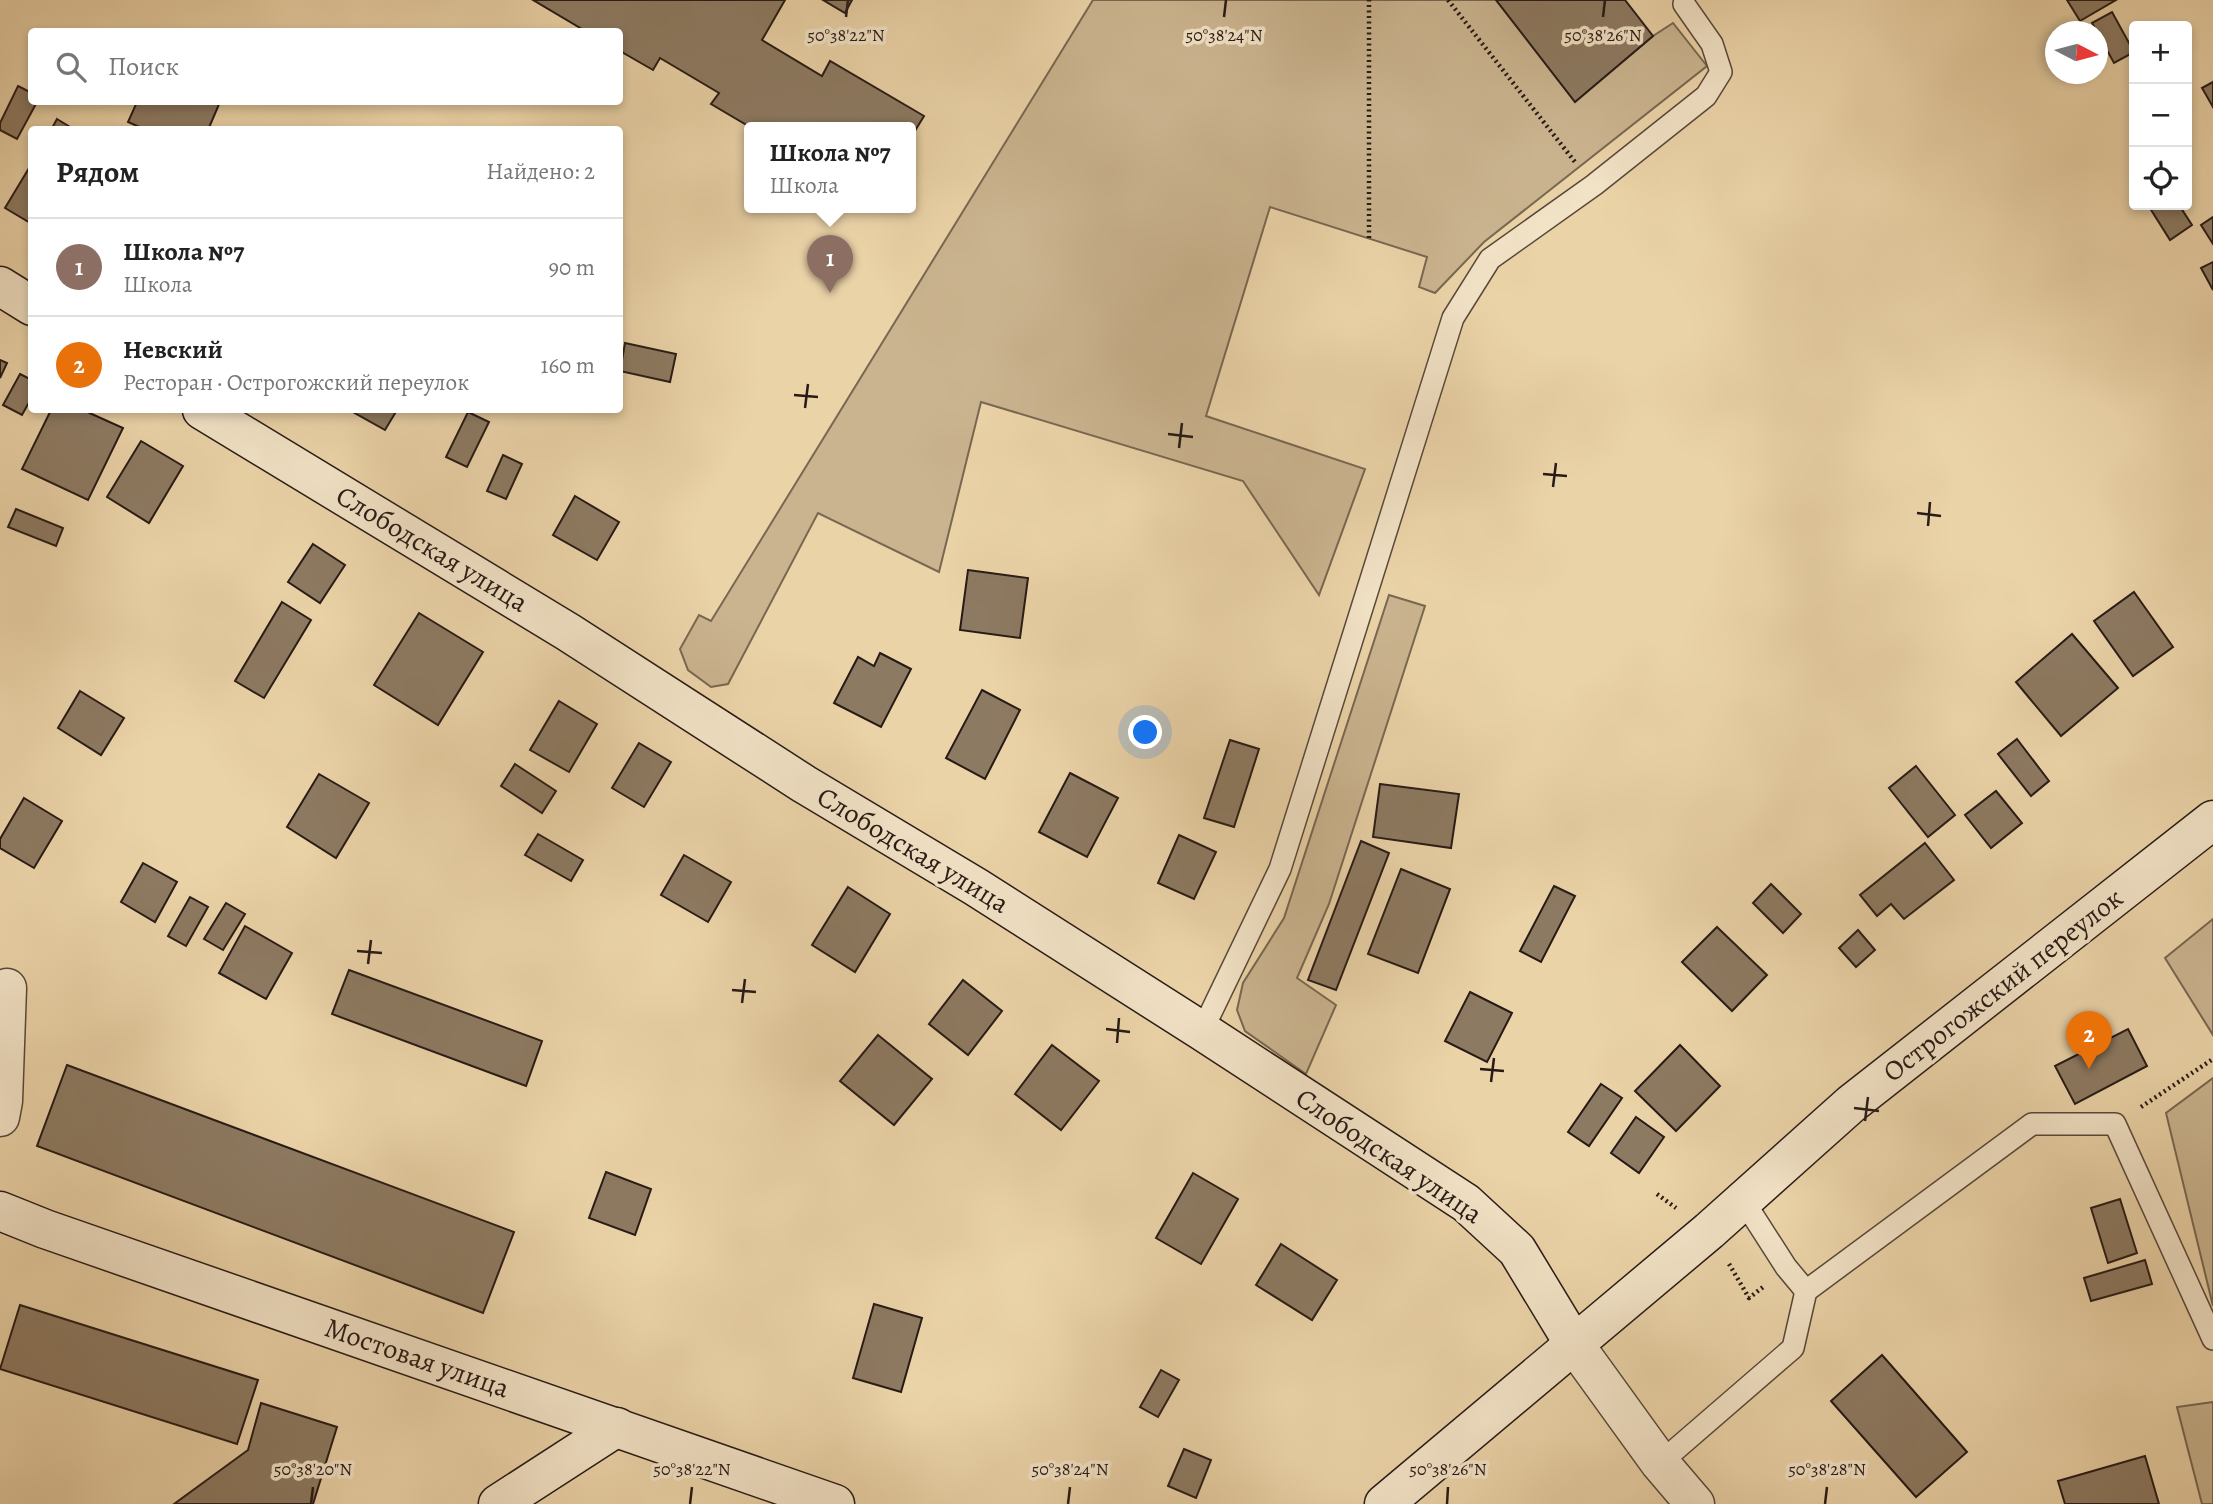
<!DOCTYPE html>
<html lang="ru">
<head>
<meta charset="utf-8">
<style>
  :root { --surface:#fff; --page:#f6f6f6; --text:#222; --muted:#767676; --line:#e0e0e0; --accent:#0f766e }
  body { margin:0; font-family:Alegreya,serif; background:var(--page); color:var(--text) }
  .controls { position:absolute; right:21px; top:21px; display:grid; overflow:hidden; border-radius:7px; box-shadow:0 4px 10px #0003 }
  .controls button { width:63px; height:63px; display:grid; place-items:center; padding:0; border:0; border-bottom:2px solid var(--line); background:var(--surface); color:var(--text); font:35px sans-serif }
  .compass { position:absolute; left:2045px; top:21px; width:63px; height:63px; border-radius:50%; background:var(--surface); box-shadow:0 4px 10px #0003; rotate:96deg }
  .you { position:absolute; left:1146px; top:733px; width:24px; height:24px; margin:-18px; border:5px solid #fff; border-radius:50%; background:#1a73e8; box-shadow:0 0 0 10px #1a73e833 }
  .badge { display:grid; place-items:center; width:46px; height:46px; border-radius:50%; background:var(--accent); color:#fff; font-size:23px; font-weight:700 }
  .pin { position:absolute; translate:-50% -58px; filter:drop-shadow(0 2px 4px #0008) }
  .pin::after { content:''; position:absolute; top:37px; width:24px; height:21px; background:inherit; clip-path:polygon(0 0,100% 0,50% 100%) }
  .popup { position:absolute; left:744px; top:122px; width:172px; height:91px; box-sizing:border-box; display:grid; place-content:center; border-radius:7px; background:var(--surface); filter:drop-shadow(0 2px 5px #0005); font-size:23px; white-space:nowrap; color:var(--muted) }
  .popup b { font-size:26px; color:var(--text) }
  .popup::after { content:''; position:absolute; left:50%; top:100%; margin-left:-14px; border:14px solid transparent; border-top-color:var(--surface) }
  .list { margin:0; padding:0; list-style:none }
  h2 { display:flex; justify-content:space-between; align-items:center; height:91px; margin:0; padding:0 28px; font-size:30px }
  h2 small { font-size:23px; font-weight:400; color:var(--muted) }
  .list li { display:grid; grid-template-columns:46px 1fr auto; gap:21px; align-items:center; box-sizing:border-box; height:98px; padding:0 28px; border-top:2px solid var(--line) }
  .list b { display:block; font-size:26px; white-space:nowrap }
  .list p { margin:0; font-size:23px; white-space:nowrap; color:var(--muted) }
  .list em { font-size:23px; font-style:normal; color:var(--muted) }
  .icon { flex:none; width:38px; height:38px; fill:none; stroke:currentColor; stroke-width:2; stroke-linecap:round; stroke-linejoin:round }
  .map { position:relative; flex:none; width:2213px; height:1504px; overflow:hidden }
  .search { position:absolute; background:var(--surface); box-shadow:0 4px 10px #0003; left:28px; top:28px; width:595px; height:77px; display:flex; align-items:center; gap:18px; box-sizing:border-box; padding:0 24px; border-radius:7px; color:var(--muted); font-size:26px }
  .panel { position:absolute; background:var(--surface); box-shadow:0 4px 10px #0003; left:28px; top:126px; width:595px; height:287px; border-radius:7px }
  .map>svg:first-child { display:block }
</style>
</head>
<body>
<div class="map">
<svg width="2213" height="1504" viewBox="0 0 2213 1504">
  <rect width="100%" height="100%" fill="#ebd3a8"/>
  <filter id="stains"><feTurbulence type="fractalNoise" baseFrequency=".00286" numOctaves="4"/><feColorMatrix values="0 0 0 0 .2 0 0 0 0 .09 0 0 0 0 .02 0 0 0 .5 -.17"/></filter>
  <radialGradient id="worn" r=".72"><stop offset=".6" stop-color="#630" stop-opacity="0"/><stop offset="1" stop-color="#630" stop-opacity=".3"/></radialGradient>
  <g fill="#cab48f" stroke="#786752" stroke-width="2">
    <path d="M1093,0h403l79,101 78,-65 20,-13 34,43 -223,176 -49,51 -16,-6 8,-30 -157,-50 -64,209 159,53 -46,126 -76,-114 -262,-79 -42,170 -121,-59 -90,171 -17,3 -23,-17 -8,-21 19,-34 12,6z"/>
    <path d="M1389,595l36,11 -96,298 -32,74 39,27 -30,69 -61,-43 -8,-21 6,-27 41,-65z"/>
    <path d="M2213,919v116l-48,-77z"/>
    <path d="M2213,1078v228l-47,-193z"/>
    <path d="M2213,1402v102h-11l-25,-97z"/>
  </g>
  <g fill="#8d7a62" stroke="#271a16" stroke-width="2">
    <path d="M533,0h252l-23,40 60,36 8,-15 94,55 -14,23v-12h-160l-39,-23 8,-11 -59,-35 -7,12 -33,-19v-19h-33z"/>
    <path d="M823,0h29l-7,13z"/>
    <path d="M1496,0h129l28,36 -78,66z"/>
    <path d="M2067,0h49l-36,21z"/>
    <path d="M2112,12l22,40 -20,11 -22,-40z"/>
    <path d="M2213,82v25l-11,-19z"/>
    <path d="M18,86l14,7v9h5l-20,37 -17,-9v-7z"/>
    <path d="M137,102h83l-12,28h-62l-18,-8z"/>
    <path d="M57,119l18,11h-24z"/>
    <path d="M32,163v61l-27,-16z"/>
    <path d="M2148,205h31l13,20 -22,15z"/>
    <path d="M2213,217v27l-12,-19z"/>
    <path d="M2213,262v28l-12,-22z"/>
    <path d="M625,343l51,11 -6,28 -50,-11z"/>
    <path d="M0,360l7,3 -7,15z"/>
    <path d="M20,374l12,6v17l-10,18 -19,-10z"/>
    <path d="M51,410h32l40,18 -35,72 -66,-31z"/>
    <path d="M354,410h43l-12,20 -32,-18z"/>
    <path d="M468,412l21,10 -22,45 -21,-10z"/>
    <path d="M141,441l42,25 -34,57 -42,-26z"/>
    <path d="M503,455l19,9 -16,35 -19,-8z"/>
    <path d="M575,496l44,26 -22,38 -44,-25z"/>
    <path d="M16,509l47,19 -7,18 -48,-19z"/>
    <path d="M313,544l32,21 -25,38 -32,-21z"/>
    <path d="M968,570l60,8 -8,60 -60,-8z"/>
    <path d="M2134,592l39,55 -40,29 -39,-55z"/>
    <path d="M282,602l29,18 -47,78 -29,-17z"/>
    <path d="M419,613l64,39 -45,73 -64,-40z"/>
    <path d="M2072,634l46,54 -57,48 -45,-54z"/>
    <path d="M880,653l31,16 -30,58 -47,-24 24,-46 16,9z"/>
    <path d="M982,690l38,20 -35,69 -39,-21z"/>
    <path d="M80,691l44,27 -23,37 -43,-27z"/>
    <path d="M559,701l38,23 -28,48 -39,-22z"/>
    <path d="M2017,739l32,42 -18,15 -33,-42z"/>
    <path d="M1230,740l29,9 -25,78 -30,-9z"/>
    <path d="M639,743l32,19 -27,45 -32,-19z"/>
    <path d="M515,764l41,27 -14,22 -41,-27z"/>
    <path d="M1916,766l39,49 -27,22 -39,-49z"/>
    <path d="M1070,773l48,25 -31,59 -48,-25z"/>
    <path d="M319,774l50,29 -33,55 -49,-31z"/>
    <path d="M1380,784l79,10 -8,54 -78,-11z"/>
    <path d="M1996,791l26,32 -31,25 -26,-33z"/>
    <path d="M24,798l38,23 -28,47 -34,-20v-9z"/>
    <path d="M538,834l45,26 -12,21 -46,-26z"/>
    <path d="M1179,835l37,17 -22,47 -36,-16z"/>
    <path d="M1361,841l28,12 -53,137 -28,-10z"/>
    <path d="M1925,843l29,37 -50,39 -13,-15 -14,12 -17,-21z"/>
    <path d="M684,855l47,27 -23,40 -47,-27z"/>
    <path d="M143,863l34,19 -22,40 -34,-20z"/>
    <path d="M1401,869l49,20 -32,84 -50,-19z"/>
    <path d="M1771,884l30,30 -18,19 -30,-30z"/>
    <path d="M1554,886l21,10 -34,66 -21,-11z"/>
    <path d="M848,887l42,27 -35,58 -43,-27z"/>
    <path d="M190,897l18,10 -22,39 -18,-10z"/>
    <path d="M226,903l19,11 -22,36 -19,-11z"/>
    <path d="M245,926l47,27 -26,46 -47,-26z"/>
    <path d="M1717,927l50,48 -35,36 -50,-49z"/>
    <path d="M1858,930l17,20 -19,17 -17,-19z"/>
    <path d="M349,970l193,71 -16,45 -194,-72z"/>
    <path d="M963,980l39,31 -34,44 -39,-31z"/>
    <path d="M1470,992l42,21 -25,49 -42,-21z"/>
    <path d="M2128,1029l19,37 -72,38 -20,-38z"/>
    <path d="M878,1035l54,44 -38,46 -54,-44z"/>
    <path d="M1052,1045l47,36 -38,49 -46,-36z"/>
    <path d="M1680,1045l40,41 -44,45 -41,-40z"/>
    <path d="M67,1065l447,167 -31,81 -446,-167z"/>
    <path d="M1601,1084l21,14 -33,48 -21,-14z"/>
    <path d="M1636,1117l28,20 -25,36 -28,-20z"/>
    <path d="M606,1172l45,17 -16,46 -46,-17z"/>
    <path d="M1193,1173l45,26 -37,65 -45,-26z"/>
    <path d="M2120,1199l17,54 -29,10 -17,-55z"/>
    <path d="M1281,1244l56,36 -25,40 -56,-35z"/>
    <path d="M2145,1260l7,24 -61,17 -7,-23z"/>
    <path d="M874,1304l48,14 -21,74 -48,-14z"/>
    <path d="M20,1305l238,75 -21,64 -237,-75z"/>
    <path d="M1882,1355l85,97 -51,45 -85,-96z"/>
    <path d="M1161,1370l18,10 -21,37 -18,-10z"/>
    <path d="M261,1403l76,24 -24,77h-139l74,-54z"/>
    <path d="M1184,1449l27,11 -15,38 -28,-12z"/>
    <path d="M2145,1456l14,48h-94l-7,-23z"/>
  </g>
  <g fill="none" stroke-linecap="round" stroke-linejoin="round">
    <defs>
      <g id="lane">
        <path d="M1202,1031l78,-162 173,-551 37,-59 104,-74 112,-89 15,-24 -9,-28 -28,-40"/>
        <path d="M1743,1200l43,67 20,24"/>
        <path d="M1660,1463l133,-115 13,-57 226,-167h83l98,215"/>
      </g>
      <g id="street">
        <path d="M0,1117l3,-16 4,-113"/>
        <path d="M1574,1344l86,119 35,41"/>
      </g>
      <g id="secondary">
        <path d="M0,286l32,20"/>
        <path d="M202,410l366,222 236,152 172,103 226,144 264,172 51,47 57,94"/>
        <path d="M0,1211l45,18 790,275"/>
        <path d="M498,1504l119,-77"/>
        <path d="M1384,1504l325,-273 142,-127 362,-284"/>
      </g>
    </defs>
    <use href="#lane" stroke="#58483a" stroke-width="24"/>
    <use href="#street" stroke="#58483a" stroke-width="41"/>
    <use href="#secondary" stroke="#271a16" stroke-width="41"/>
    <g stroke="#271a16" stroke-width="4.5" stroke-dasharray="2 3.5" stroke-linecap="butt">
      <path d="M1448,0l127,162"/>
      <path d="M1369,238v-238"/>
      <path d="M2141,1107l72,-48"/>
      <path d="M1657,1194l19,14"/>
      <path d="M1729,1264l20,34 14,-11"/>
    </g>
    <use href="#lane" stroke="#f2e2c6" stroke-width="21"/>
    <use href="#street" stroke="#f2e2c6" stroke-width="38"/>
    <use href="#secondary" stroke="#f2e2c6" stroke-width="38"/>
  </g>
  <path fill="none" stroke="#271a16" stroke-width="2.5" d="M846,17l2,-17M1224,17l2,-17M1603,17l2,-17M794,395l24,2M805,408l3,-24M1168,434l25,3M1179,448l3,-25M1543,474l24,2M1553,487l3,-24M1917,513l24,3M1928,526l2,-24M357,951l25,2M368,964l3,-24M732,990l24,2M742,1003l3,-24M1106,1029l24,3M1117,1043l2,-25M1480,1069l24,2M1491,1082l3,-24M1854,1108l25,3M1865,1121l3,-24M311,1504l2,-17M690,1504l2,-17M1068,1504l2,-17M1447,1504l1,-17M1825,1504l2,-17"/>
  <g text-anchor="middle" dominant-baseline="central" stroke-width="7" stroke-linejoin="round" paint-order="stroke">
    <g font-size="28" fill="#271a16" stroke="#f2e2c6">
      <text transform="translate(432 549) rotate(31)">Слободская улица</text>
      <text transform="translate(913 850) rotate(31)">Слободская улица</text>
      <text transform="translate(2003 985) rotate(-38)">Острогожский переулок</text>
      <text transform="translate(1389 1156) rotate(34)">Слободская улица</text>
      <text transform="translate(417 1358) rotate(19)">Мостовая улица</text>
    </g>
  </g>
  <g font-size="18" text-anchor="middle" fill="#271a16" stroke="#f2e2c6" stroke-width="7" stroke-linejoin="round" paint-order="stroke">
    <text x="846" y="41">50°38'22"N</text>
    <text x="1224" y="41">50°38'24"N</text>
    <text x="1603" y="41">50°38'26"N</text>
    <text x="313" y="1475">50°38'20"N</text>
    <text x="692" y="1475">50°38'22"N</text>
    <text x="1070" y="1475">50°38'24"N</text>
    <text x="1448" y="1475">50°38'26"N</text>
    <text x="1827" y="1475">50°38'28"N</text>
  </g>
  <rect width="100%" height="100%" filter="url(#stains)"/>
  <rect width="100%" height="100%" fill="url(#worn)"/>
</svg>
<div class="controls">
<button>+</button>
<button>−</button>
<button><svg class="icon" aria-label="locate" viewBox="0 0 24 24"><circle cx="12" cy="12" r="6"/><path d="M12 2v4M12 18v4M2 12h4M18 12h4"/></svg></button>
</div>
<svg class="compass" viewBox="-18 -18 36 36"><path d="M0-13l5 13h-10z" fill="#e53935"/><path d="M0 13l5-13h-10z" fill="#767676"/></svg>
<div class="you"></div>
<div class="pin badge" style="left:830px;top:293px;background:#8d6e63">1</div>
<div class="popup"><b>Школа №7</b>Школа</div>
<div class="pin badge" style="left:2089px;top:1069px;background:#e8710a">2</div>
<div class="search"><svg class="icon" aria-label="search" viewBox="0 0 24 24"><circle cx="10" cy="10" r="6"/><path d="M15 15l6 6"/></svg>Поиск</div>
<section class="panel">
<h2>Рядом<small>Найдено: 2</small></h2>
<ul class="list">
<li><span class="badge" style="background:#8d6e63">1</span><div><b>Школа №7</b><p>Школа</p></div><em>90 m</em></li>
<li><span class="badge" style="background:#e8710a">2</span><div><b>Невский</b><p>Ресторан · Острогожский переулок</p></div><em>160 m</em></li>
</ul>
</section>
</div>
</body>
</html>
